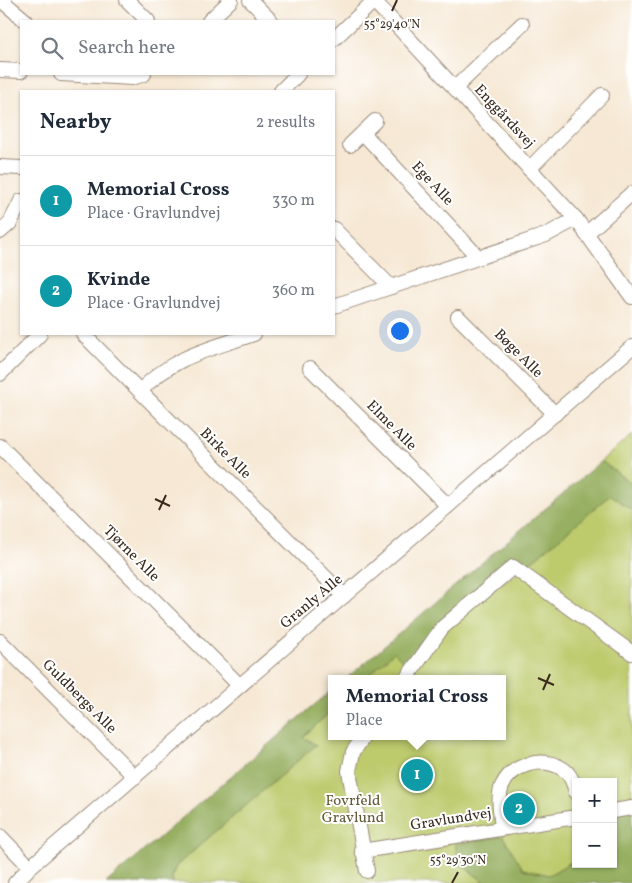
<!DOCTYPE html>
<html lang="en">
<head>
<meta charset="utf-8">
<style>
  :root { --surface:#fff; --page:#f6f6f7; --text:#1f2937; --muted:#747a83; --line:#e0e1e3; --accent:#1a73e8 }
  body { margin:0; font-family:Vollkorn,serif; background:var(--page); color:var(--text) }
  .controls { position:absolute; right:15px; bottom:15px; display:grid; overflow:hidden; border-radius:0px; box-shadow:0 1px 4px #0004 }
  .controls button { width:45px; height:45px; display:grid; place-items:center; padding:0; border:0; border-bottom:1px solid var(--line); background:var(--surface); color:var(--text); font:25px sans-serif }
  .you { position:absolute; left:399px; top:330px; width:18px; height:18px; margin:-12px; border:4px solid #fff; border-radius:50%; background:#1a73e8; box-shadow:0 0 0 8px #1a73e833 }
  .badge { display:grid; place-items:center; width:32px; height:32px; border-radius:50%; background:var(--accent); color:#fff; font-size:16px; font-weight:700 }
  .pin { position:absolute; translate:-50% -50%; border:2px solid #fff; box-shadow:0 1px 5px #0006 }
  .popup { position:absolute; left:328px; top:675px; width:178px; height:65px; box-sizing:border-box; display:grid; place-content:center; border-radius:0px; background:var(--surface); filter:drop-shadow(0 1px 4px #0005); font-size:16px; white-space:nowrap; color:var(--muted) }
  .popup b { font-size:19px; color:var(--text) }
  .popup::after { content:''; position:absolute; left:50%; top:100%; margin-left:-10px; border:10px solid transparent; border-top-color:var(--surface) }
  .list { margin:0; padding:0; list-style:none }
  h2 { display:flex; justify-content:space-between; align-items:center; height:65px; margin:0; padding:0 20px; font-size:21px }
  h2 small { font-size:16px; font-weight:400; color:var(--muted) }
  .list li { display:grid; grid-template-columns:32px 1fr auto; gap:15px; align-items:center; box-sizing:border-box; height:90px; padding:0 20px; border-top:1px solid var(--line) }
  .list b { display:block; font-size:19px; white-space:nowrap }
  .list p { margin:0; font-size:16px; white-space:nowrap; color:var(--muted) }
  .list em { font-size:16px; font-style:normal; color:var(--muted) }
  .icon { flex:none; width:28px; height:28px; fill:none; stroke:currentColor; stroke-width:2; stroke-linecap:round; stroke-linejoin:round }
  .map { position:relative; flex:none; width:632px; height:883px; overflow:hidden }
  .search { position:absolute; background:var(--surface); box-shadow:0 1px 4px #0004; left:20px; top:20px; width:315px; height:55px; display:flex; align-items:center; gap:12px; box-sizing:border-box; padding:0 18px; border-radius:0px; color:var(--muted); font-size:19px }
  .panel { position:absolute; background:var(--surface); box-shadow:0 1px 4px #0004; left:20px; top:90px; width:315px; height:245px; border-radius:0px }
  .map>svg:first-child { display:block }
</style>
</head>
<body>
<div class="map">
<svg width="632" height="883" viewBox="0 0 632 883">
  <rect width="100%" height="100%" fill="#fff"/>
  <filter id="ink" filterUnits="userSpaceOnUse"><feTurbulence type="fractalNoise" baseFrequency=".02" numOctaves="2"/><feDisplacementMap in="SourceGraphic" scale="10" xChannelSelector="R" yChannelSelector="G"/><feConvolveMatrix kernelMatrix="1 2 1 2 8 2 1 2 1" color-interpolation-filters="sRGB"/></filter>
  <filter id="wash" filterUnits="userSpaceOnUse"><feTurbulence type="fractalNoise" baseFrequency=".0096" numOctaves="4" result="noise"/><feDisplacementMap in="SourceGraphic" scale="20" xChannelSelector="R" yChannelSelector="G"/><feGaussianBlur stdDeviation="1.12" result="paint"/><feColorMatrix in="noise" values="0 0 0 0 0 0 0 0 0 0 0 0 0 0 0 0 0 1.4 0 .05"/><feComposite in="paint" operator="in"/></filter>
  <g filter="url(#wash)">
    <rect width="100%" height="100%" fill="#f6e8d4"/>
    <g fill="#bdcb6d" stroke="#7c7a46">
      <path d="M632,435v49l-31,-23z"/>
      <path d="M611,494l21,16v283l-19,25v-36h-37v70l-3,9 -24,14 -26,-6 -64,-6 27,20h-111l-1,-2 -2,2h-199l-1,-7 4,-10 139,-121 -12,-8 29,-27v26h170v-57h-137l29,-28 14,15 30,-39 86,-59z"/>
    </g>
    <g fill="#96af60" stroke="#686c3f">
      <path d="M601,461l31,23v26l-22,-15 -86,73 -11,-6 -104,105 -15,-15 -29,27h-19z"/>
      <path d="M332,690v20l-29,27 13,8 -140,121 -4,10 1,7h-67z"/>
      <path d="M632,793v90h-146l-27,-20 -4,-19 48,-8 20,33 26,6 24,-14 3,-9v12h37v-46z"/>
    </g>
  </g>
  <g filter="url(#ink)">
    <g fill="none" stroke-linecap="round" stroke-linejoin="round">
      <defs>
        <g id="minor">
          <path d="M1,0l25,21"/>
          <path d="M127,0l21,21"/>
          <path d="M250,0l21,21"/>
          <path d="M374,1l202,218 56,78"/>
          <path d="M209,21l22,-21"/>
          <path d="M334,39l41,-39"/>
          <path d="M0,70l21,1"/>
          <path d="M61,74l71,4 12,-4"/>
          <path d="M455,88l67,-64"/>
          <path d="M281,91l17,-17"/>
          <path d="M363,133l115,124"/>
          <path d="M350,145l25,-24"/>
          <path d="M0,167l21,1"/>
          <path d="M529,169l73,-74"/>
          <path d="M334,229l57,58"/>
          <path d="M0,232l10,-9 11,-22"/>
          <path d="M586,234l46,-41"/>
          <path d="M334,306l212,-71 30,-16"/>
          <path d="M458,317l97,97"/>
          <path d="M83,334l261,262"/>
          <path d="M310,368l138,138"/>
          <path d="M0,374l40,-40"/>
          <path d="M140,391c35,-36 68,-41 114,-57"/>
          <path d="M0,446l239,239"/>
          <path d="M0,641l135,136"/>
          <path d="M406,679l36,-51 71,-61 119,86"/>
          <path d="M364,736l-11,16 -4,19 18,100"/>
          <path d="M613,811l19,-3"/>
          <path d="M502,828c-1,-13 -5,-30 0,-42 10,-22 40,-30 61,-17 8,5 11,15 13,23"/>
          <path d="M0,836l30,31"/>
          <path d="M362,851l214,-34"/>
          <path d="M15,883l15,-16 602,-520"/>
        </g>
      </defs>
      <use href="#minor" stroke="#988979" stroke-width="16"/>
      <use href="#minor" stroke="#fff" stroke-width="14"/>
    </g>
  </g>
  <path fill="none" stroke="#3b2a1e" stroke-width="2" d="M392,11l5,-11M155,499l15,7M159,510l7,-15M538,678l16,7M543,690l7,-16M452,883l6,-11"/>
  <g text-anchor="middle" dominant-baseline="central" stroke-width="4" stroke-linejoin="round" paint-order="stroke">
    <g font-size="15" fill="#3b2a1e" stroke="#fff">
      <text transform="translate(504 117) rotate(47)">Enggårdsvej</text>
      <text transform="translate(432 184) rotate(47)">Ege Alle</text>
      <text transform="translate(518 354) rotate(45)">Bøge Alle</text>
      <text transform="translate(391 426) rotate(45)">Elme Alle</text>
      <text transform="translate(225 454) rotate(45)">Birke Alle</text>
      <text transform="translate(131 554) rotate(45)">Tjørne Alle</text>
      <text transform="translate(312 602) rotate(-40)">Granly Alle</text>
      <text transform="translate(79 697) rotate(45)">Guldbergs Alle</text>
      <text transform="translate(451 820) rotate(-9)">Gravlundvej</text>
    </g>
    <g font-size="15" fill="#625a36" stroke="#fff">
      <text x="353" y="801">Fovrfeld<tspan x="353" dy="17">Gravlund</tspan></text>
    </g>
  </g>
  <g font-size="12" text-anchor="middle" fill="#3b2a1e" stroke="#fff" stroke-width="4" stroke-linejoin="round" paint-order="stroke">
    <text x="392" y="28">55°29'40"N</text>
    <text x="458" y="864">55°29'30"N</text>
  </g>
</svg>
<div class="controls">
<button>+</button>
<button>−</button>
</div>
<div class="you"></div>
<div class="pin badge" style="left:417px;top:775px;background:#0f9aa8">1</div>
<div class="popup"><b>Memorial Cross</b>Place</div>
<div class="pin badge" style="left:519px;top:809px;background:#0f9aa8">2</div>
<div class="search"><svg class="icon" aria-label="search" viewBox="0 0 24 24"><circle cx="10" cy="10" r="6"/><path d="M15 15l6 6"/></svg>Search here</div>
<section class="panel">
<h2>Nearby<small>2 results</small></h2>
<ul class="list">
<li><span class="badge" style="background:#0f9aa8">1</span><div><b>Memorial Cross</b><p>Place · Gravlundvej</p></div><em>330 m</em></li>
<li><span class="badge" style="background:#0f9aa8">2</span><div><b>Kvinde</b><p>Place · Gravlundvej</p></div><em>360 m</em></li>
</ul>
</section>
</div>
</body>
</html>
